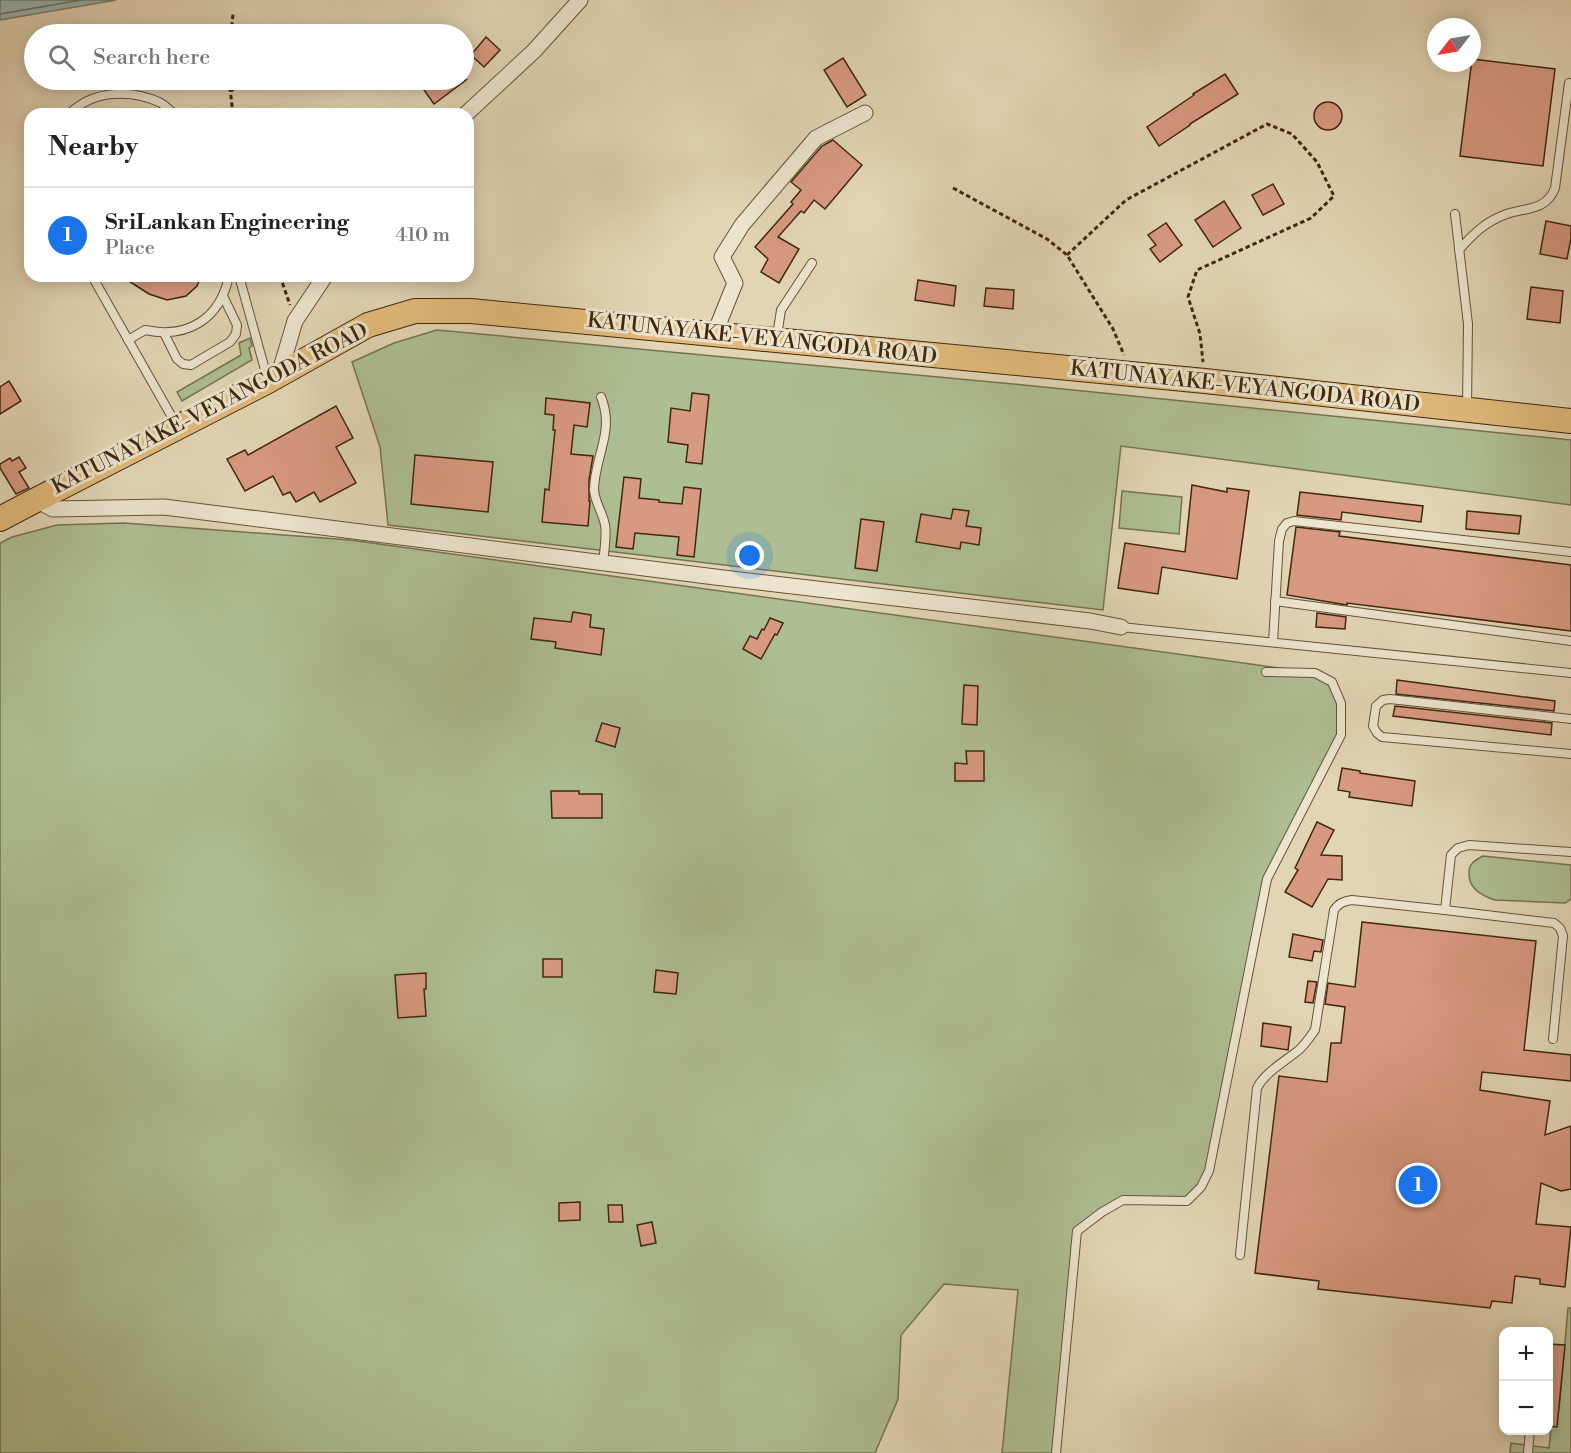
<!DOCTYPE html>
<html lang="en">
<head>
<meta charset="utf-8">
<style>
  :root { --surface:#fff; --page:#f6f6f6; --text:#202124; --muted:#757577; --line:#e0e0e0; --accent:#1a73e8 }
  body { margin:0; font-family:"Libre Bodoni",serif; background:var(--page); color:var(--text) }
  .controls { position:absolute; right:18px; bottom:18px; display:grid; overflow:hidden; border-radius:12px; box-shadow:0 3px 15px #0003 }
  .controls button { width:54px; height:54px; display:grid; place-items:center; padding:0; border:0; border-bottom:2px solid var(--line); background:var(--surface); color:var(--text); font:30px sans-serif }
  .compass { position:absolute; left:1427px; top:18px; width:54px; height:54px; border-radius:50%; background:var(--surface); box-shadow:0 3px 15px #0003; rotate:239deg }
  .you { position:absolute; left:750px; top:556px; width:21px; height:21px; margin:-15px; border:4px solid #fff; border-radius:50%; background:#1a73e8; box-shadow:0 0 0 9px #1a73e833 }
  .badge { display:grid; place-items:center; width:39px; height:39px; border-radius:50%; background:var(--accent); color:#fff; font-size:20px; font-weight:700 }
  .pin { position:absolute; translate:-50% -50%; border:3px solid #fff; box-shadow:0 2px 6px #0006 }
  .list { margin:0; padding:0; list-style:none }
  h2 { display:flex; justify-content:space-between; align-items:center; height:78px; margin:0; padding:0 24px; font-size:26px }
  h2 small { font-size:20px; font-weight:400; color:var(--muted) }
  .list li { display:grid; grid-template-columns:39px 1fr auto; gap:18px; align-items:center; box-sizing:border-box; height:96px; padding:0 24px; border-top:2px solid var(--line) }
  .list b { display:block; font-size:22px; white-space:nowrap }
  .list p { margin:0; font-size:20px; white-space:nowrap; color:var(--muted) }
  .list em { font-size:20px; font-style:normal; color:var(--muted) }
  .icon { flex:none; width:33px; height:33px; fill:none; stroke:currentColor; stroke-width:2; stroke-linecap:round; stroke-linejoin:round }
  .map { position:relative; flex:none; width:1571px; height:1453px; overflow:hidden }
  .search { position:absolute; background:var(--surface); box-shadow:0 3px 15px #0003; left:24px; top:24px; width:450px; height:66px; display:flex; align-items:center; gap:15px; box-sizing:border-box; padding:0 21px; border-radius:33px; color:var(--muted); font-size:22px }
  .panel { position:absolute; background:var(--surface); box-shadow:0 3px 15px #0003; left:24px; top:108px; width:450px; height:174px; border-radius:18px }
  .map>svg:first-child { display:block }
</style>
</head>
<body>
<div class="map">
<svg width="1571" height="1453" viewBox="0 0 1571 1453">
  <rect width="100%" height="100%" fill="#e2d5b4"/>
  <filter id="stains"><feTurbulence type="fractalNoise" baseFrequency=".00333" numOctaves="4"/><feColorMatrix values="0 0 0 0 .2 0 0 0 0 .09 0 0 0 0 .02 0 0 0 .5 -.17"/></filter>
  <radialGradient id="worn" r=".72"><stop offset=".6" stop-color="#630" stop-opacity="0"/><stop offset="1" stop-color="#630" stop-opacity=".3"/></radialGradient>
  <g fill="#adbe92" stroke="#767250" stroke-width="1.5">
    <path d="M437,330l576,54 558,56v65l-450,-59 -18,164 -715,-85 -8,-78 -28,-85 42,-19z"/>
    <path d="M250,338l2,8 -3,2 3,12 -70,41 -5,-9 64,-37 -2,-12z"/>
    <path d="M1122,491l60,6 -3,37 -60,-6z"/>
    <path d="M124,523l226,17 965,133 17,9 9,21v32l-74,144 -58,292 -22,30 -64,-1 -46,31 -21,222h-54l16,-163 -74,-6 -43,51 -3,64 -23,54h-875v-910l12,-6 45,-12z"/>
    <path d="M1483,856l88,9v34l-6,4 -70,-3c-13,-4 -26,-11 -26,-26 0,-3 0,-6 2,-9 2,-4 8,-7 12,-9z"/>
    <path d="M1568,1308h3v145h-61l1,-10 38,5 4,-39h6z"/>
  </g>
  <path fill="#96b7b4" stroke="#747d71" stroke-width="1.5" d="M0,0h116l-116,20z"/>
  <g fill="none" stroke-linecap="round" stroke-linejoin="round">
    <path stroke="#6b6f60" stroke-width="1.5" d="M0,14l81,-14"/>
  </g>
  <g fill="#d89981" stroke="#40270d" stroke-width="1.5">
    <path d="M486,37l14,13 -16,17 -13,-12z"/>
    <path d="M843,58l23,37 -19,12 -23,-37z"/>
    <path d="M1472,59l83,10 -12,97 -83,-10z"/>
    <path d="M1225,74l13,20 -48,30v1l-31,21 -12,-19 47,-32 -1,-1z"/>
    <path d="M438,80h28l-32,24 -10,-14z"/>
    <circle cx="1328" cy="116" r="14"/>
    <path d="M833,140l29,25 -37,44 -11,-9 -10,13 -3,-2 -23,26 21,12 -20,34 -18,-11 7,-13 -13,-12 38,-43 -2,-2 10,-12 -10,-8 31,-36z"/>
    <path d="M1273,184l11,20 -21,11 -11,-20z"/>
    <path d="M1224,201l17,27 -28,19 -18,-27z"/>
    <path d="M1546,221l25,5v12l-4,21 -27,-5z"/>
    <path d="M1166,223l16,22 -22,17 -10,-13 6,-4 -8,-10z"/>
    <path d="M121,276h80l-4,10 -11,10 -19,4 -18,-6z"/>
    <path d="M918,280l38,6 -2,20 -39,-6z"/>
    <path d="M1531,287l32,4 -3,32 -33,-4z"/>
    <path d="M986,288l28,2 -1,19 -29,-3z"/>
    <path d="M9,381l12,20 -21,13v-27z"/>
    <path d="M692,393l17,2 -7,69 -16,-2 2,-17 -20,-3 3,-34 19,3z"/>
    <path d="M546,398l44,5 -3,24 -13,-2 -3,29 22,2 -4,24v21h1l-2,25 -46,-4 3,-33 4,1 6,-60h-2l1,-15 -9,-1z"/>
    <path d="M336,406l17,32 -17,9 20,36 -36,19 -6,-10 -18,10 -6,-10 -7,3 -10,-19 -28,15 -18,-32 18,-9 3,5z"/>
    <path d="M415,455l78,7 -5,50 -77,-8z"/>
    <path d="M19,457l7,11 -7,4 10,16 -13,6 -16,-26v-4l10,-6 2,3z"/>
    <path d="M624,477l17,2 -2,19 20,2v2l23,2 2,-17 17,2 -7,68 -17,-2 2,-18 -44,-4 -2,16 -17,-2z"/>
    <path d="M1192,485l35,7v-4l22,3 -12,88 -75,-12 -4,27 -40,-6 7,-45 60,9z"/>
    <path d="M1300,492l123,14 -2,16 -79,-10 -1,8 -44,-5z"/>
    <path d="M953,509l16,2 -3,15 15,2 -2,17 -18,-3 -1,7 -44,-7 5,-28 30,5z"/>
    <path d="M1467,511l54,5 -2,18 -53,-5z"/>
    <path d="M861,519l23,3 -7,49 -22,-3z"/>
    <path d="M1296,527l44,5 -1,4 232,29v66l-224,-28v2l-60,-10z"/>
    <path d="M573,612l18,3 -1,12 14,2 -3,26 -46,-7 1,-6 -25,-3 3,-21 37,4z"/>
    <path d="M1317,613l29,4 -1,12 -29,-2z"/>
    <path d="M770,618l13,5 -6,12 -2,-1 -14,25 -18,-10 7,-13 7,3 5,-10 2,1z"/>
    <path d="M1397,680l158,21 -1,10 -158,-17z"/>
    <path d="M964,685l14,1 -1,39 -15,-1z"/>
    <path d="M1395,706l157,17 -1,12 -158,-19z"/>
    <path d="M602,723l18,5 -5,19 -19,-6z"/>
    <path d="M966,751h18v30h-29v-18l12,1z"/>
    <path d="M1342,768l18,3v2l55,8 -3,25 -63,-9 1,-5 -12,-2z"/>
    <path d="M551,791h28v3h23v24h-50z"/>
    <path d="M1317,822l17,8 -13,25 21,1v24l-14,-1 -16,28 -27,-15 13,-22 -3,-2z"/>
    <path d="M1362,922l174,19 -12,109 47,5v26l-89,-9 -2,18 70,11 -5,34 26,-9v63l-10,2 -20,-8 -5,41 35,3 -6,60 -25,-3v-5l-25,-3 -3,27 -20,-2 -2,7 -172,-19 1,-8 -64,-8 24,-197 48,6 4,-39h10l4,-36 -20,-3 3,-21 27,4z"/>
    <path d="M1293,934l30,6 -2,12 -7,-1 -2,10 -23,-4z"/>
    <rect x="543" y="959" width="19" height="18"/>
    <path d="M656,970l22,3 -2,21 -22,-2z"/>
    <path d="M426,973v16h-2l2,27 -28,2 -3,-43z"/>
    <path d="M1308,981l9,1 -4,21 -8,-1z"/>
    <path d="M1263,1023l28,4 -3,23 -27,-4z"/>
    <path d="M580,1202v18l-21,1v-18z"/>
    <path d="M608,1205h14l1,17h-14z"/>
    <path d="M652,1222l4,21 -15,3 -4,-21z"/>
    <path d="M1548,1344l17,1 -8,82 -9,-1z"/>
  </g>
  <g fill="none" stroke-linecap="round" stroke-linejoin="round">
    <defs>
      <g id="lane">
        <path d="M69,114c24,-24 61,-25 90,-12 6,3 11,8 15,12"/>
        <path d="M1455,214l13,110 -1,83"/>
        <path d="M1459,250c13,-15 26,-28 45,-35 20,-8 42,-3 51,-27l14,-105"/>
        <path d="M92,276l85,150"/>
        <path d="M239,276l28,101"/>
        <path d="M164,333l13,26 6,5 8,1 39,-23 6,-8 1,-9 -14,-29"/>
        <path d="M777,336l4,-26 31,-47"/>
        <path d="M128,340l17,-10c43,9 75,-11 84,-54"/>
        <path d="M601,397c2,4 3,9 4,14 5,26 -11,52 -11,79 1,13 9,23 11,35 2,12 -1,26 -2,38"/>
        <path d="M1275,601l296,40"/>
        <path d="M1121,627l450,46"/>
        <path d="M1273,642l6,-101 3,-12 5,-6 7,-2 277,31"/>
        <path d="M1571,719l-181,-20 -7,1 -7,6 -3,20 4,7 5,4 189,17"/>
        <path d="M1553,1039l10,-103 -3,-8 -6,-5 -109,-13 6,-55 7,-7 11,-3 102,7"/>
        <path d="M1240,1255l17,-167c9,-17 29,-27 43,-39 6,-6 10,-12 15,-19l19,-120c5,-7 10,-9 18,-10l93,10"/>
        <path d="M1056,1453l21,-222 25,-19 21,-12 64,1 14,-14 8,-16 58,-292 74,-144v-32l-9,-21 -17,-9 -49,-1"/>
        <path d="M1528,1453l2,-23"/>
      </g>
      <g id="street">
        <path d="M466,114l68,-63 46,-51"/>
        <path d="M714,335l21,-52 -13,-26 20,-32 74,-87 49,-25"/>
        <path d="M279,375l16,-54 30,-45"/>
        <path d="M36,500l17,9 111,-2 551,70 375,44 31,6"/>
      </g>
      <path id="primary" d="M0,519l36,-19 232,-119 100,-56 47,-14h56l734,70 366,40"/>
    </defs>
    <use href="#lane" stroke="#685237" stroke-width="10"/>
    <use href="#street" stroke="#685237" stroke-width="17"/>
    <use href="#primary" stroke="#40270d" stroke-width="26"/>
    <g stroke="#40270d" stroke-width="3" stroke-dasharray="4.5 3" stroke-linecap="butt">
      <path d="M231,34l2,-20"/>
      <path d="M229,80l4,34"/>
      <path d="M231,91l14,-11"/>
      <path d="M953,188l94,51 20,16 46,74 11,26"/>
      <path d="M1067,255l59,-55 141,-76 25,10 25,28 17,34 -23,22 -114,52 -9,27 12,37 3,28"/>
      <path d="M280,276l10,29"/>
    </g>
    <use href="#lane" stroke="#ece4ce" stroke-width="8"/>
    <use href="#street" stroke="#ece4ce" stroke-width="15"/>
    <use href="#primary" stroke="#e1ba7a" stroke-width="24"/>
  </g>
  <g text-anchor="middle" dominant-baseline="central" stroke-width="6" stroke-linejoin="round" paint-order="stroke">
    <g font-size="21" fill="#40270d" stroke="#ece4ce">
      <text transform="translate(762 339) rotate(6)">KATUNAYAKE-VEYANGODA ROAD</text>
      <text transform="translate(1245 387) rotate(6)">KATUNAYAKE-VEYANGODA ROAD</text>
      <text transform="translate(210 409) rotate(-27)">KATUNAYAKE-VEYANGODA ROAD</text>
    </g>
  </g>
  <rect width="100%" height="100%" filter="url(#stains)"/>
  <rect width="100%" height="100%" fill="url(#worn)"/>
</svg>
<div class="controls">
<button>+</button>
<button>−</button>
</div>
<svg class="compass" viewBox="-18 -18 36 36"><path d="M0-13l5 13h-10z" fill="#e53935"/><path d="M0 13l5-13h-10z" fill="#757577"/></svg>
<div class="you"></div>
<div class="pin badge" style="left:1418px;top:1185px">1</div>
<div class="search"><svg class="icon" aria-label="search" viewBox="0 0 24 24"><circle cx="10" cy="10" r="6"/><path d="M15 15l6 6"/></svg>Search here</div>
<section class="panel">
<h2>Nearby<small></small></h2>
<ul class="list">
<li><span class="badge">1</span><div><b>SriLankan Engineering</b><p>Place</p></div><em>410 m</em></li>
</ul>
</section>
</div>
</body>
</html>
